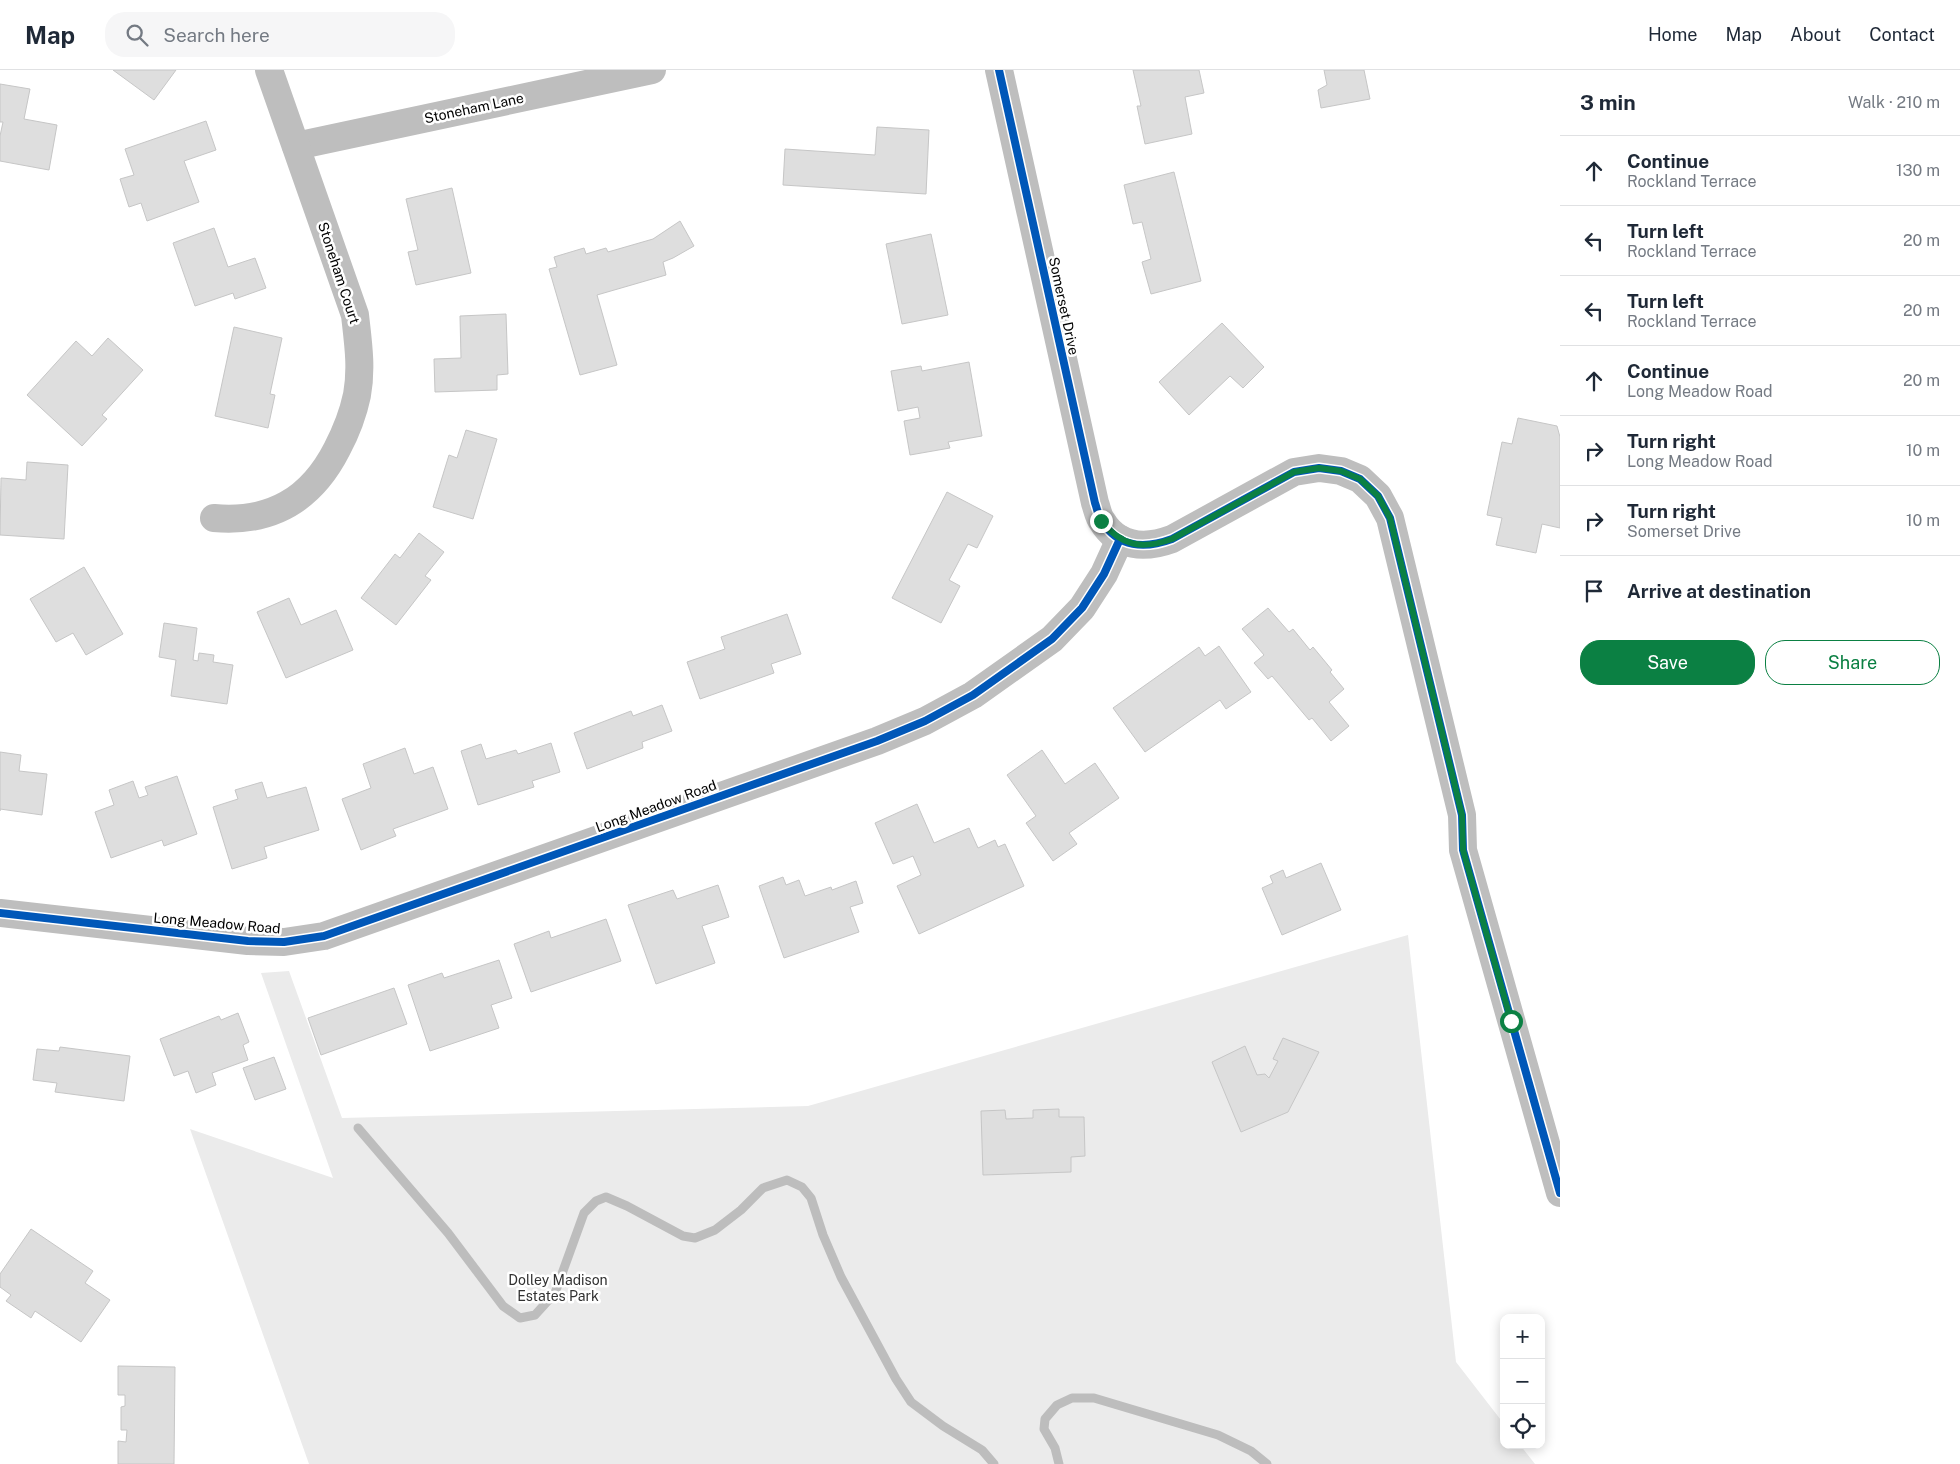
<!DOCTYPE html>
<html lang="en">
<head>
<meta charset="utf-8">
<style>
  :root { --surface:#fff; --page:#f6f6f7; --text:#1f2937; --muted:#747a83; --line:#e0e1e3; --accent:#0b8043 }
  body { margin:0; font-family:"Public Sans",sans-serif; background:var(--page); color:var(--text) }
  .controls { position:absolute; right:15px; bottom:15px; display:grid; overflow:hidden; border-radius:10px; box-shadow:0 2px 12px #0003 }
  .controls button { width:45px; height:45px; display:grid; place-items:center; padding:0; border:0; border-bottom:1px solid var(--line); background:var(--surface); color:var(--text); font:25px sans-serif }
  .stop { position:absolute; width:15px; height:15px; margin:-11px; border:4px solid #0b8043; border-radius:50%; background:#fff }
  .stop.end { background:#0b8043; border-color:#fff; box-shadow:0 1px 5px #0008 }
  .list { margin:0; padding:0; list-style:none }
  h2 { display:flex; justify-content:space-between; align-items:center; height:65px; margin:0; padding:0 20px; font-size:21px }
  h2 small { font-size:16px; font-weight:400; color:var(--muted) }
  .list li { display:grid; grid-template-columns:32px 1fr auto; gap:15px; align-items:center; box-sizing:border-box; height:70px; padding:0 20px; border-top:1px solid var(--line) }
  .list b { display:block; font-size:19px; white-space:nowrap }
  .list p { margin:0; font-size:16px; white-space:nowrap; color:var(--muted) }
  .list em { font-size:16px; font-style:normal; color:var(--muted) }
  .actions { display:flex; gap:10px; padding:15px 20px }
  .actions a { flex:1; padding:11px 0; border:1px solid var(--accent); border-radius:20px; text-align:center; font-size:18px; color:var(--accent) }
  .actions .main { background:var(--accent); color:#fff }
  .icon { flex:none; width:28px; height:28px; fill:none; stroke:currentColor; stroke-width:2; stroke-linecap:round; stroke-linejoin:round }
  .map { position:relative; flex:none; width:1560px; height:1394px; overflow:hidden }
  header { display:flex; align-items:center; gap:30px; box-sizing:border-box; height:70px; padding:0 25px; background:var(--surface); border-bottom:1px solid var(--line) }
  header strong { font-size:24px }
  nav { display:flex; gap:28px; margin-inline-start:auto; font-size:18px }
  .search { width:350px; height:45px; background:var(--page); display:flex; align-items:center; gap:12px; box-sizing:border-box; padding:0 18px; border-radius:20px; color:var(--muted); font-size:19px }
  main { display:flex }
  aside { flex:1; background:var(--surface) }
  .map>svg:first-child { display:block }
</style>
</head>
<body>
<header>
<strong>Map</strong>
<div class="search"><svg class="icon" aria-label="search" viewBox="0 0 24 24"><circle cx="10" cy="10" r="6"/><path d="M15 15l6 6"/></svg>Search here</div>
<nav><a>Home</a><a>Map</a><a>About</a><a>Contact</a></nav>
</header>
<main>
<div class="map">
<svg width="1560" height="1394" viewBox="0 0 1560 1394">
  <rect width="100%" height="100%" fill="#fff"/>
  <path fill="#ebebeb" d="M1408,865l48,427 48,62v21h16l15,19h-1226l-119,-335 143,49 -72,-205 28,-2 53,147 466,-12z"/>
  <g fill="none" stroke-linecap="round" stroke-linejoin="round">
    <g stroke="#bdbdbd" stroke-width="9">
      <path d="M358,1058l90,105 55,73 17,12 15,-3 20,-22 29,-80 12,-12 10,-4 21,9 56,30 12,2 20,-8 26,-20 22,-22 24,-8 15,7 9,11 12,37 18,42 55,102 15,23 32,24 39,24 12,14"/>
      <path d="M1059,1394l-4,-16 -11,-19 1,-10 12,-14 15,-7h22l124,37 33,16 16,13"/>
    </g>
  </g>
  <g fill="#dedede" stroke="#c6c6c6">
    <path d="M113,0h63l-22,30z"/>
    <path d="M1133,0h66l5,23 -19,4 7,37 -47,10 -8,-38h4z"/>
    <path d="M1324,0h40l6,29 -49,9 -3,-18 9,-5z"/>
    <path d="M0,14l30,5 -6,30 33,6 -8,45 -49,-9v-25l3,-14h-3z"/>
    <path d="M206,51l10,29 -32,11 15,41 -52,19 -6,-18 -12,4 -9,-28 14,-4 -9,-26z"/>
    <path d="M877,57l52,3 -3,64 -143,-9 2,-36 90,6z"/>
    <path d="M1174,102l27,109 -50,13 -9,-32 9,-3 -9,-37 -9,2 -9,-39z"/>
    <path d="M452,118l19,85 -55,12 -8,-33 10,-2 -12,-51z"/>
    <path d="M680,151l14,25 -21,12 -10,4 3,13 -69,20 20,70 -37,10 -31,-106 8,-2 -3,-10 30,-9 2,6 20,-6 2,4 45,-13z"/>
    <path d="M214,158l14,39 27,-9 11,30 -31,11 -2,-6 -38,13 -22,-63z"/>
    <path d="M931,164l17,81 -46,9 -16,-80z"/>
    <path d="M506,244l2,60 -11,1v15l-62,2 -1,-33 27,-1 -1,-42z"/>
    <path d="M1222,253l42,44 -21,21 -13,-12 -41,39 -30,-33z"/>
    <path d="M234,257l48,11 -12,56 5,1 -7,33 -53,-12z"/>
    <path d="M108,268l35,32 -41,45 5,4 -25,27 -55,-51 49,-54 16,15z"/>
    <path d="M969,292l13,74 -34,6 2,6 -40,7 -6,-34 16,-3 -2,-11 -20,4 -7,-40 30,-5 1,5z"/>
    <path d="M1518,348l39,8 3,11v91l-18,-4 -6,29 -40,-8 6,-27 -15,-3 15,-73 10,2z"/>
    <path d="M466,360l31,9 -24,80 -40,-12 16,-52 8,3z"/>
    <path d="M27,392l41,3 -4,74 -64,-4 1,-57 25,2z"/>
    <path d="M947,422l46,24 -16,32 -9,-4 -19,36 11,6 -19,37 -49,-25z"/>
    <path d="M419,463l25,19 -19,24 6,4 -35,45 -35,-27 34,-44 5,4z"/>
    <path d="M84,497l39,67 -37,21 -13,-22 -17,9 -26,-43z"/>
    <path d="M289,528l12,27 35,-15 17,40 -67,28 -29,-66z"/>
    <path d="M1268,538l21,24 4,-3 17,21 3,-3 19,23 -2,2 14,17 -15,13 20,24 -18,15 -19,-23 -3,2 -37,-44 -4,3 -14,-16 10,-8 -22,-26z"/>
    <path d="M787,544l14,40 -30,10 3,9 -74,26 -13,-37 38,-13 -4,-12z"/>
    <path d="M164,553l33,5 -4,32 5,1 1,-8 15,2 -1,7 20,3 -6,39 -56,-8 5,-36 -17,-3z"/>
    <path d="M1219,576l32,46 -25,17 -6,-9 -75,52 -32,-44 86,-61 6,9z"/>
    <path d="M662,635l10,26 -30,11 1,6 -56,21 -13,-36 57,-22 2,5z"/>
    <path d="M551,673l9,29 -28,9 2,6 -56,18 -17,-54 20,-7 5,15 30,-9 2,4z"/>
    <path d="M405,678l9,26 19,-7 15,42 -55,20 3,7 -35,14 -19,-51 29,-11 -8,-24z"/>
    <path d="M1042,680l23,34 30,-21 24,35 -50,35 8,11 -24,17 -27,-38 10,-7 -29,-41z"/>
    <path d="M0,682l21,3 -2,16 28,3 -5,41 -42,-6v2z"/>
    <path d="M177,706l20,58 -33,12 -2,-6 -51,18 -16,-46 19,-7 -5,-15 24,-9 6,17 9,-3 -3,-8z"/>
    <path d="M262,712l5,16 39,-11 13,43 -55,17 3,11 -35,11 -19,-62 25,-8 -3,-9z"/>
    <path d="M917,734l17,39 35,-15 9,20 17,-8 3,7 7,-3 19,42 -105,48 -22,-48 24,-11 -8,-19 -20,8 -18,-41z"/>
    <path d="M1321,793l20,47 -59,25 -20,-47 11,-5 -3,-7 13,-6 3,8z"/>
    <path d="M783,807l3,8 13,-5 6,16 26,-9 1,3 24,-9 7,22 -13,4 9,25 -75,26 -25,-72z"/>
    <path d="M718,815l11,32 -27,9 13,37 -59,21 -28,-79 45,-15 4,9z"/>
    <path d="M606,849l15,42 -90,31 -17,-48 35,-13 2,7z"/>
    <path d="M499,890l13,38 -21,7 8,23 -69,23 -22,-66 34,-12 2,5z"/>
    <path d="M394,918l13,36 -86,31 -13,-37z"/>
    <path d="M238,943l11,29 -6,3 5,15 -36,13 4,12 -20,8 -8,-22 -14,5 -14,-37 59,-23 2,4z"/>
    <path d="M1283,968l36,14 -31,60 -47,20 -29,-70 33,-16 12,29 8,-1 4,4 9,-17 -5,-2z"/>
    <path d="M60,977l70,9 -6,45 -69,-9 2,-9 -24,-3 4,-31 22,2z"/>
    <path d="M274,987l12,32 -31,11 -12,-32z"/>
    <path d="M1059,1039v8h25l1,39 -14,1v15l-88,3 -2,-64 24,-1 1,9 27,-1v-8z"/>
    <path d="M31,1159l62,42 -8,12 25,17 -29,42 -46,-31 -4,7 -25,-17 5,-6 -11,-8v-13z"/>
    <path d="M118,1296l57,1 -1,97h-56v-23l8,1 1,-12h-6v-23l4,-1v-11h-7z"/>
  </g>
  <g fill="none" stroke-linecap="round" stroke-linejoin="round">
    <g stroke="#bebebe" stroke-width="28">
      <path d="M999,0l96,433c2,5 3,13 7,18 16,27 43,28 70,18l122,-67 25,-4 22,3 19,8 18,17 12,22 72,297 1,35 97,343"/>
      <path d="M296,76l356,-76"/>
      <path d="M214,448c57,5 97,-18 123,-69 9,-17 16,-35 20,-54 5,-27 1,-53 -2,-80l-86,-245"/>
      <path d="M0,843l248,28 36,1 40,-6 553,-195 48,-20 48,-26 79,-56 30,-31 22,-34 16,-35"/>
    </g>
    <defs>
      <g id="cycleway">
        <path d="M999,0l96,433c2,5 3,13 7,18 16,27 43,28 70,18l122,-67 25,-4 22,3 19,8 18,17 12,22 72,297 1,35 97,343"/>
        <path d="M0,843l248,28 36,1 40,-6 553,-195 48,-20 48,-26 79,-56 30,-31 22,-34 16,-35"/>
      </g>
    </defs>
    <use href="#cycleway" stroke="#fff" stroke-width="11"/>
    <use href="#cycleway" stroke="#0057b8" stroke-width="8"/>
  </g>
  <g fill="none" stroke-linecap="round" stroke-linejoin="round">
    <path stroke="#0b8043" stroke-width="6" d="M1101,451c21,25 40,29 71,18l122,-67 25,-4 22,3 19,8 18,17 12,22 72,297 1,35 48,171"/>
  </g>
  <g text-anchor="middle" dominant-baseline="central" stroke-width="5" stroke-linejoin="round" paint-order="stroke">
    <g font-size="14" fill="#000" stroke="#fff">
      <text transform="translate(474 38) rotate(-12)">Stoneham Lane</text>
      <text transform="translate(339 203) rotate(72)">Stoneham Court</text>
      <text transform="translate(1064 236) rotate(78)">Somerset Drive</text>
      <text transform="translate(656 736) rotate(-20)">Long Meadow Road</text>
      <text transform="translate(217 853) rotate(5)">Long Meadow Road</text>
    </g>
    <g font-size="14" fill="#313131" stroke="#fff">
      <text x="558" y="1210">Dolley Madison<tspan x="558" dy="16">Estates Park</tspan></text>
    </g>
  </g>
</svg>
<div class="controls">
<button>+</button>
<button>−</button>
<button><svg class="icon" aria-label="locate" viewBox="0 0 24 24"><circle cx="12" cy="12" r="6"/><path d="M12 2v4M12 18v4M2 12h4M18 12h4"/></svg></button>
</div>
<div class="stop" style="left:1511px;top:951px"></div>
<div class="stop end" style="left:1101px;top:451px"></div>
</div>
<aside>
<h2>3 min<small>Walk · 210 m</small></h2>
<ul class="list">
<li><svg class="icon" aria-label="ahead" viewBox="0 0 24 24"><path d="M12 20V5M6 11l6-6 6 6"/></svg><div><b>Continue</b><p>Rockland Terrace</p></div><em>130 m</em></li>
<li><svg class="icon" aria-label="left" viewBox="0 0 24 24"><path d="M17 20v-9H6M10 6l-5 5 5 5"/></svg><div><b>Turn left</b><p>Rockland Terrace</p></div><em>20 m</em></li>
<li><svg class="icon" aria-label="left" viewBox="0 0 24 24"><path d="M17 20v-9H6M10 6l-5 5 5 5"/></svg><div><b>Turn left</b><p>Rockland Terrace</p></div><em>20 m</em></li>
<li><svg class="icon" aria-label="ahead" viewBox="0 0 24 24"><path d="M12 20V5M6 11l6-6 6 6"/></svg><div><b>Continue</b><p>Long Meadow Road</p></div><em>20 m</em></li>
<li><svg class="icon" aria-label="right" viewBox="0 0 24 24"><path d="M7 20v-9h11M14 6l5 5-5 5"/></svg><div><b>Turn right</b><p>Long Meadow Road</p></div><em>10 m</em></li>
<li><svg class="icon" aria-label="right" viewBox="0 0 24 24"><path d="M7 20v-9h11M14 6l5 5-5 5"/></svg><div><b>Turn right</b><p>Somerset Drive</p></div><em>10 m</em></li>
<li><svg class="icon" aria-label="arrive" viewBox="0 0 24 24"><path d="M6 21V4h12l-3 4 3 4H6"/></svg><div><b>Arrive at destination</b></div></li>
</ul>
<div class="actions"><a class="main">Save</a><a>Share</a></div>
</aside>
</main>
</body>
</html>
